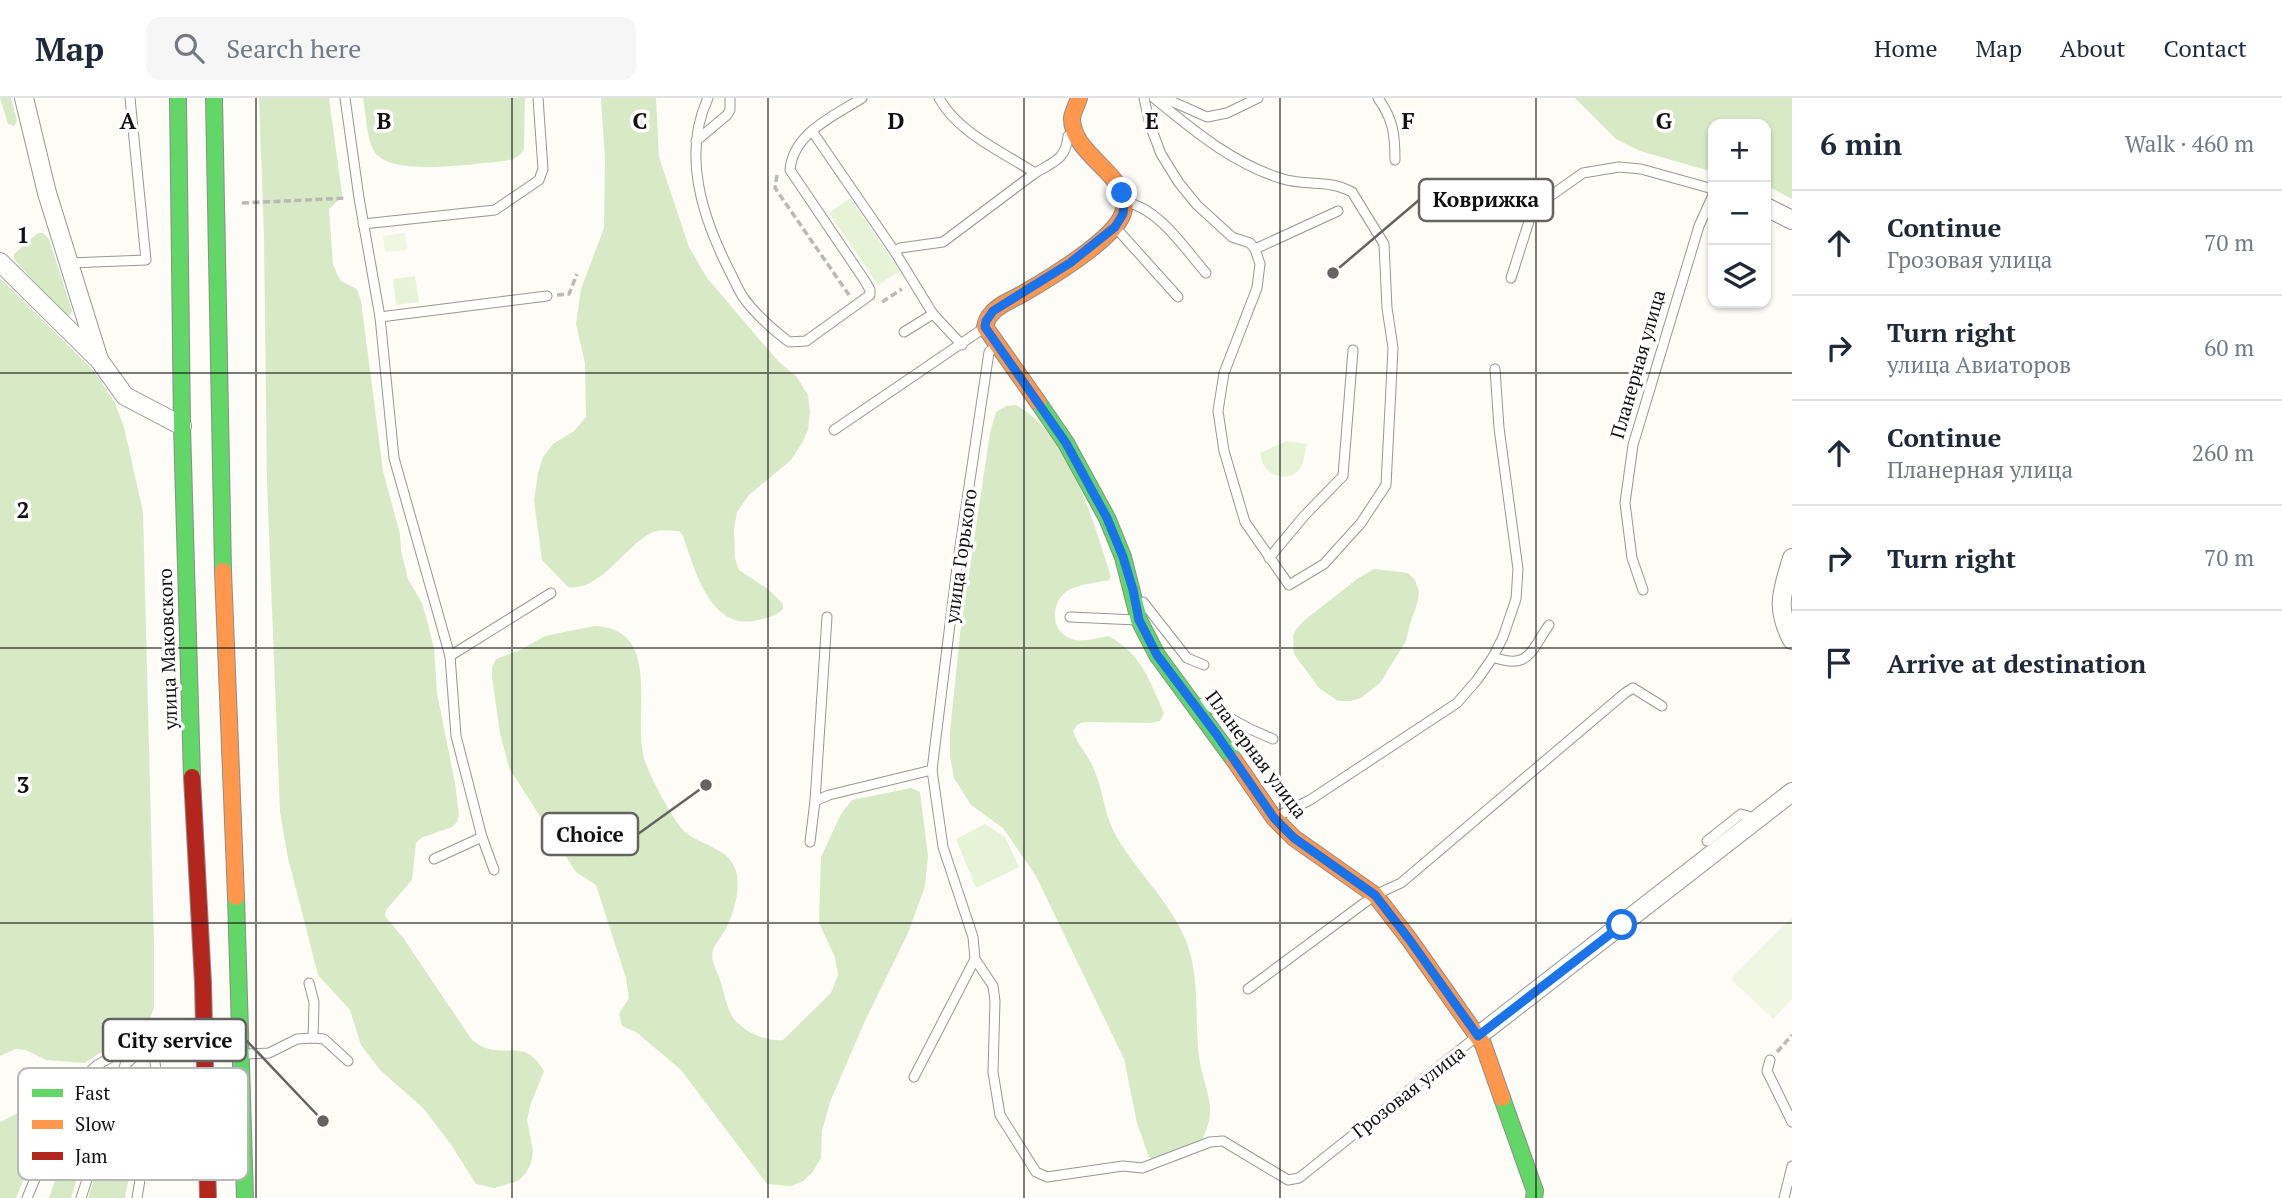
<!DOCTYPE html>
<html lang="en">
<head>
<meta charset="utf-8">
<style>
  :root { --surface:#fff; --page:#f6f6f7; --text:#1f2937; --muted:#747a83; --line:#e0e1e3 }
  body { margin:0; font-family:"PT Serif",serif; background:var(--page); color:var(--text) }
  .controls { position:absolute; right:21px; top:21px; display:grid; overflow:hidden; border-radius:14px; box-shadow:0 2px 5px #0004 }
  .controls button { width:63px; height:63px; display:grid; place-items:center; padding:0; border:0; border-bottom:2px solid var(--line); background:var(--surface); color:var(--text); font:35px sans-serif }
  .stop { position:absolute; width:21px; height:21px; margin:-16px; border:5px solid #1a73e8; border-radius:50%; background:#fff }
  .stop.end { background:#1a73e8; border-color:#fff; box-shadow:0 2px 7px #0008 }
  .list { margin:0; padding:0; list-style:none }
  h2 { display:flex; justify-content:space-between; align-items:center; height:91px; margin:0; padding:0 28px; font-size:30px }
  h2 small { font-size:23px; font-weight:400; color:var(--muted) }
  .list li { display:grid; grid-template-columns:46px 1fr auto; gap:21px; align-items:center; box-sizing:border-box; height:105px; padding:0 28px; border-top:2px solid var(--line) }
  .list b { display:block; font-size:26px; white-space:nowrap }
  .list p { margin:0; font-size:23px; white-space:nowrap; color:var(--muted) }
  .list em { font-size:23px; font-style:normal; color:var(--muted) }
  .icon { flex:none; width:38px; height:38px; fill:none; stroke:currentColor; stroke-width:2; stroke-linecap:round; stroke-linejoin:round }
  .map { position:relative; flex:none; width:1792px; height:1100px; overflow:hidden }
  header { display:flex; align-items:center; gap:42px; box-sizing:border-box; height:98px; padding:0 35px; background:var(--surface); border-bottom:2px solid var(--line) }
  header strong { font-size:33px }
  nav { display:flex; gap:38px; margin-inline-start:auto; font-size:24px }
  .search { width:490px; height:63px; background:var(--page); display:flex; align-items:center; gap:18px; box-sizing:border-box; padding:0 24px; border-radius:14px; color:var(--muted); font-size:26px }
  main { display:flex }
  aside { flex:1; background:var(--surface) }
  .map>svg:first-child { display:block }
</style>
</head>
<body>
<header>
<strong>Map</strong>
<div class="search"><svg class="icon" aria-label="search" viewBox="0 0 24 24"><circle cx="10" cy="10" r="6"/><path d="M15 15l6 6"/></svg>Search here</div>
<nav><a>Home</a><a>Map</a><a>About</a><a>Contact</a></nav>
</header>
<main>
<div class="map">
<svg width="1792" height="1100" viewBox="0 0 1792 1100">
  <rect width="100%" height="100%" fill="#fdfcf7"/>
  <g fill="#e7f3d7">
    <path d="M850,100l50,73 -22,14 -49,-72z"/>
    <path d="M415,178l4,26 -23,3 -3,-26z"/>
    <path d="M1286,343l21,3c-2,7 -3,16 -6,23 -8,15 -31,11 -38,-3 -2,-4 -2,-8 -3,-11z"/>
    <path d="M985,726l20,13 14,30 -43,21 -20,-49z"/>
  </g>
  <g fill="#d8eac5">
    <path d="M0,0h11l6,23 -3,5 -6,-2z"/>
    <path d="M259,0h70l13,96 -2,5 -11,10 4,55 4,10 4,7 16,8 4,12 22,170 17,63 1,17 7,28 14,24 6,21 6,24 3,45 18,90 4,31 -2,8 -5,5 -31,11 -5,5 -4,37 -26,30 -1,6 19,23 68,101c4,2 9,7 14,8 27,8 39,-8 58,23l-14,35 -3,14 6,31 -2,12 -5,10 -8,8 -24,7 -18,-4 -26,-41 -27,-35 -43,-38 -19,-25 -11,-35 -32,-35 -30,-117 -8,-46 -13,-330 -3,-244z"/>
    <path d="M363,0h162l-1,51c-4,9 -11,10 -19,12 -28,2 -116,17 -131,-10 -8,-15 -8,-37 -11,-53z"/>
    <path d="M601,0h55l3,59 30,90 18,31 71,83 18,15 12,19 2,17 -2,18 -6,13 -11,17 -42,35 -12,17 -3,17 1,29 4,12 29,19 15,15v5c-8,8 -20,10 -30,12 -44,7 -59,-54 -70,-85l-4,-5c-9,0 -21,-2 -28,2 -26,13 -51,59 -83,54l-26,-27 -8,-59 4,-28 5,-16 10,-13 21,-13 12,-14 -1,-54 -9,-39 5,-35 23,-61 1,-68z"/>
    <path d="M1575,0h217v101l-26,-14v-61h-53v48l-73,-21 -24,-12z"/>
    <path d="M38,135h5l6,6 23,72 -2,4 -6,1 -50,-57v-5z"/>
    <path d="M0,180l93,92 22,33 9,24 19,85 11,430v66l-5,13 -8,11 -30,13 -26,18 -39,-3 -20,-10 -10,-1 -16,7z"/>
    <path d="M1016,307c53,28 78,118 95,172l-2,3c-13,3 -31,4 -42,11 -17,12 -17,41 5,48 12,4 25,-1 37,-3 34,20 40,44 55,77l-4,8 -10,2 -65,-1 -8,3 -4,6c4,13 12,20 18,32 12,22 12,49 24,71 20,36 52,64 69,102 17,38 10,80 15,121 6,38 21,49 1,87 -10,18 -34,22 -51,13l-12,-34 -13,-64 -88,-183 -33,-48 -32,-23 -17,-27 -4,-22v-24l10,-98 30,-201 6,-21 10,-6z"/>
    <path d="M1374,471l34,4 7,7 4,11 -1,10 -8,23 -4,17 -26,42 -19,15 -10,3h-13l-19,-13 -25,-34 -1,-18 4,-8 9,-9 51,-40z"/>
    <path d="M594,528c70,2 38,89 50,132 5,17 27,58 38,71 17,18 50,17 55,46 3,18 -4,41 -13,57 -3,5 -9,12 -11,18 -3,11 4,20 7,30 4,11 6,26 12,36 9,15 34,26 51,24l48,-47 7,-18 -3,-18 -16,-34 2,-66 20,-43 11,-14 59,-12 9,4 8,64 -3,30 -17,47 -44,90 -34,79 -8,29 -1,27 -9,15 -9,8 -12,5 -24,-2 -86,-114 -45,-38 -14,-6 -3,-12 10,-16 -3,-20 -30,-93 -20,-13 -67,-104 -9,-35 -8,-56v-10l4,-8 24,-9 25,-14z"/>
    <path d="M139,972l5,2c7,21 -14,99 -19,126h-37l39,-119 6,-7z"/>
    <path d="M105,980l2,2 -36,118h-22l31,-90 18,-29z"/>
    <path d="M46,1001l7,2v5l-37,92h-16v-76z"/>
  </g>
  <g fill="#f0f6e1">
    <path d="M405,135l2,17 -22,2 -2,-16z"/>
    <path d="M1792,819v82l-19,20 -42,-40z"/>
  </g>
  <g fill="none" stroke-linecap="round" stroke-linejoin="round">
    <defs>
      <g id="lane">
        <path d="M345,0l14,100 21,119 14,141 56,198 6,80 26,101 12,33"/>
        <path d="M708,0c-26,56 -6,118 20,170 5,9 9,20 15,29 12,17 29,32 46,45l17,-1 64,-46v-5l-5,-9 -75,-111c3,-37 44,-54 72,-72"/>
        <path d="M939,0c19,35 64,54 96,75 19,-11 31,-14 33,-37"/>
        <path d="M1144,0l6,27 11,29 18,29 18,22 35,32 18,6 5,6 5,15 -3,24 -33,85 -6,38 6,40 21,71 44,63 35,-21 37,-41 25,-38 7,-137 -6,-40 -3,-64 -32,-52c-6,-3 -13,-6 -20,-7 -17,-3 -33,-1 -49,-6 -50,-15 -90,-49 -129,-81"/>
        <path d="M1164,0l43,19 20,-4 31,-15"/>
        <path d="M1378,0c15,21 17,36 17,62"/>
        <path d="M812,33l83,121 38,62 29,31"/>
        <path d="M696,43l31,-26 3,-5v-12"/>
        <path d="M1125,104c34,6 59,46 81,71"/>
        <path d="M363,126l132,-14 44,-30 4,-11 -5,-71"/>
        <path d="M1116,130l62,69"/>
        <path d="M1255,151l83,-38"/>
        <path d="M895,154l5,-4 43,-6 92,-69"/>
        <path d="M69,165l77,-3 -16,-162"/>
        <path d="M1511,180l20,-63 15,-16 37,-26 36,-6 22,2 72,20"/>
        <path d="M380,219l167,-21"/>
        <path d="M904,234l29,-18"/>
        <path d="M995,249l-6,5 -32,215 -25,203 11,77 30,90 2,22 18,27 2,15 -2,71 7,43 36,57 11,5 76,-11 19,2 68,-26 13,-1 65,39 11,-2 177,-141"/>
        <path d="M834,332l150,-102"/>
        <path d="M1269,460l36,-43 38,-39 10,-126"/>
        <path d="M1643,492l-11,-32 -7,-55 8,-58 66,-219 14,-31"/>
        <path d="M1143,504l44,56 17,7"/>
        <path d="M827,519l-12,184 14,-6 103,-25"/>
        <path d="M1070,519l67,3"/>
        <path d="M450,558l101,-63"/>
        <path d="M1493,559c36,13 37,-5 56,-32"/>
        <path d="M1203,605l47,26 23,10"/>
        <path d="M1276,719l34,-17 147,-97 20,-23 16,-23 10,-20 13,-38 2,-30 -19,-141 -4,-59"/>
        <path d="M1707,743l34,-27 7,2 5,7"/>
        <path d="M810,744l5,-41"/>
        <path d="M434,761l48,-22"/>
        <path d="M309,885l5,19 -1,36"/>
        <path d="M1248,891l127,-94 26,-12 224,-190 8,-5 29,18"/>
        <path d="M247,956l22,-1 28,-14 16,-1 11,1 24,22"/>
        <path d="M1770,962l-3,11 25,51"/>
        <path d="M914,979l61,-118"/>
        <path d="M27,1100l47,-112 23,-21 20,-11 21,-1"/>
        <path d="M81,1100l44,-133 13,-12 16,4 3,18 -20,123"/>
        <path d="M1784,1100l8,-32"/>
      </g>
      <g id="street">
        <path d="M24,0l23,95 52,167 26,36 57,30"/>
        <path d="M1766,109l26,13"/>
        <path d="M0,164l97,96"/>
        <path d="M1792,460c-10,34 -17,49 0,82"/>
        <path d="M1478,938l314,-244"/>
      </g>
      <g id="fast">
        <path d="M178,0l4,328 10,351"/>
        <path d="M214,0l9,473"/>
        <path d="M1038,304l28,41 41,75 16,39 16,63 18,35 77,105"/>
        <path d="M236,799l9,301"/>
        <path d="M1502,1000l33,93 -1,7"/>
      </g>
      <g id="slow">
        <path d="M1038,304l-53,-75c1,-6 3,-10 7,-14 7,-9 22,-14 32,-20 24,-14 91,-54 99,-80 12,-36 -52,-57 -51,-95 1,-6 5,-14 7,-20"/>
        <path d="M223,473l13,326"/>
        <path d="M1234,662l40,58 20,20 81,57 34,44 74,105 19,54"/>
      </g>
      <path id="jam" d="M192,679l11,206 5,215"/>
    </defs>
    <use href="#lane" stroke="#979795" stroke-width="11"/>
    <use href="#street" stroke="#979795" stroke-width="20"/>
    <use href="#fast" stroke="#8e8d8b" stroke-width="18"/>
    <use href="#slow" stroke="#8e8d8b" stroke-width="18"/>
    <use href="#jam" stroke="#8e8d8b" stroke-width="18"/>
    <g stroke="#b9b9b8" stroke-width="3.5" stroke-dasharray="7 3.5" stroke-linecap="butt">
      <path d="M777,77l-2,13 74,107"/>
      <path d="M242,105l104,-5"/>
      <path d="M557,197l12,-1 8,-20"/>
      <path d="M882,204l20,-13"/>
      <path d="M1777,954l15,-17"/>
    </g>
    <use href="#lane" stroke="#fffffe" stroke-width="9"/>
    <use href="#street" stroke="#fffffe" stroke-width="18"/>
    <use href="#fast" stroke="#63d668" stroke-width="16"/>
    <use href="#slow" stroke="#ff974d" stroke-width="16"/>
    <use href="#jam" stroke="#b3261e" stroke-width="16"/>
  </g>
  <g fill="none" stroke-linecap="round" stroke-linejoin="round">
    <path stroke="#1a73e8" stroke-width="9" d="M1122,95l2,9 -1,12 -8,13 -45,36 -77,48 -7,10 -1,6 81,116 41,75 16,39 10,33 6,30 18,35 60,80 57,83 20,20 81,57 34,44 69,97 144,-111"/>
  </g>
  <path fill="none" stroke="#111" stroke-width="2" stroke-opacity="0.55" d="M256,0v1100M512,0v1100M768,0v1100M1024,0v1100M1280,0v1100M1536,0v1100M0,275h1792M0,550h1792M0,825h1792"/>
  <g text-anchor="middle" dominant-baseline="central" stroke-width="7" stroke-linejoin="round" paint-order="stroke">
    <g font-size="19" fill="#111" stroke="#fff">
      <text transform="translate(1637 266) rotate(-74)">Планерная улица</text>
      <text transform="translate(960 458) rotate(-82)">улица Горького</text>
      <text transform="translate(167 551) rotate(-92)">улица Маковского</text>
      <text transform="translate(1257 656) rotate(53)">Планерная улица</text>
      <text transform="translate(1408 993) rotate(-38)">Грозовая улица</text>
    </g>
  </g>
  <rect x="18" y="970" width="230" height="112" rx="10" fill="#fff" stroke="#b8b8b8" stroke-width="2"/>
  <rect x="32" y="991" width="31" height="8" fill="#63d668"/>
  <rect x="32" y="1022" width="31" height="9" fill="#ff974d"/>
  <rect x="32" y="1054" width="31" height="8" fill="#b3261e"/>
  <g font-size="19" fill="#111">
    <text x="75" y="1002">Fast</text>
    <text x="75" y="1033">Slow</text>
    <text x="75" y="1065">Jam</text>
  </g>
  <g font-size="23" text-anchor="middle" font-weight="bold" fill="#111" stroke="#fff" stroke-width="7" stroke-linejoin="round" paint-order="stroke">
    <text x="128" y="31">A</text>
    <text x="384" y="31">B</text>
    <text x="640" y="31">C</text>
    <text x="896" y="31">D</text>
    <text x="1152" y="31">E</text>
    <text x="1408" y="31">F</text>
    <text x="1664" y="31">G</text>
    <text x="23" y="145">1</text>
    <text x="23" y="420">2</text>
    <text x="23" y="695">3</text>
  </g>
  <path fill="none" stroke="#646362" stroke-width="2.5" d="M1333 175L1419 102M706 687L638 736M323 1023L246 942"/>
  <g fill="#646362" stroke="#fff" stroke-width="2.5">
    <circle cx="1333" cy="175" r="7"/>
    <circle cx="706" cy="687" r="7"/>
    <circle cx="323" cy="1023" r="7"/>
  </g>
  <g fill="#fff" stroke="#646362" stroke-width="2.5">
    <rect x="1419" y="81" width="134" height="42" rx="7"/>
    <rect x="542" y="715" width="96" height="42" rx="7"/>
    <rect x="103" y="921" width="143" height="42" rx="7"/>
  </g>
  <g font-size="21" text-anchor="middle" font-weight="bold" fill="#111">
    <text x="1486" y="109">Коврижка</text>
    <text x="590" y="744">Choice</text>
    <text x="175" y="950">City service</text>
  </g>
</svg>
<div class="controls">
<button>+</button>
<button>−</button>
<button><svg class="icon" aria-label="layers" viewBox="0 0 24 24"><path d="M12 4l9 5-9 5-9-5zM3 14l9 5 9-5"/></svg></button>
</div>
<div class="stop" style="left:1622px;top:827px"></div>
<div class="stop end" style="left:1122px;top:95px"></div>
</div>
<aside>
<h2>6 min<small>Walk · 460 m</small></h2>
<ul class="list">
<li><svg class="icon" aria-label="ahead" viewBox="0 0 24 24"><path d="M12 20V5M6 11l6-6 6 6"/></svg><div><b>Continue</b><p>Грозовая улица</p></div><em>70 m</em></li>
<li><svg class="icon" aria-label="right" viewBox="0 0 24 24"><path d="M7 20v-9h11M14 6l5 5-5 5"/></svg><div><b>Turn right</b><p>улица Авиаторов</p></div><em>60 m</em></li>
<li><svg class="icon" aria-label="ahead" viewBox="0 0 24 24"><path d="M12 20V5M6 11l6-6 6 6"/></svg><div><b>Continue</b><p>Планерная улица</p></div><em>260 m</em></li>
<li><svg class="icon" aria-label="right" viewBox="0 0 24 24"><path d="M7 20v-9h11M14 6l5 5-5 5"/></svg><div><b>Turn right</b></div><em>70 m</em></li>
<li><svg class="icon" aria-label="arrive" viewBox="0 0 24 24"><path d="M6 21V4h12l-3 4 3 4H6"/></svg><div><b>Arrive at destination</b></div></li>
</ul>
</aside>
</main>
</body>
</html>
